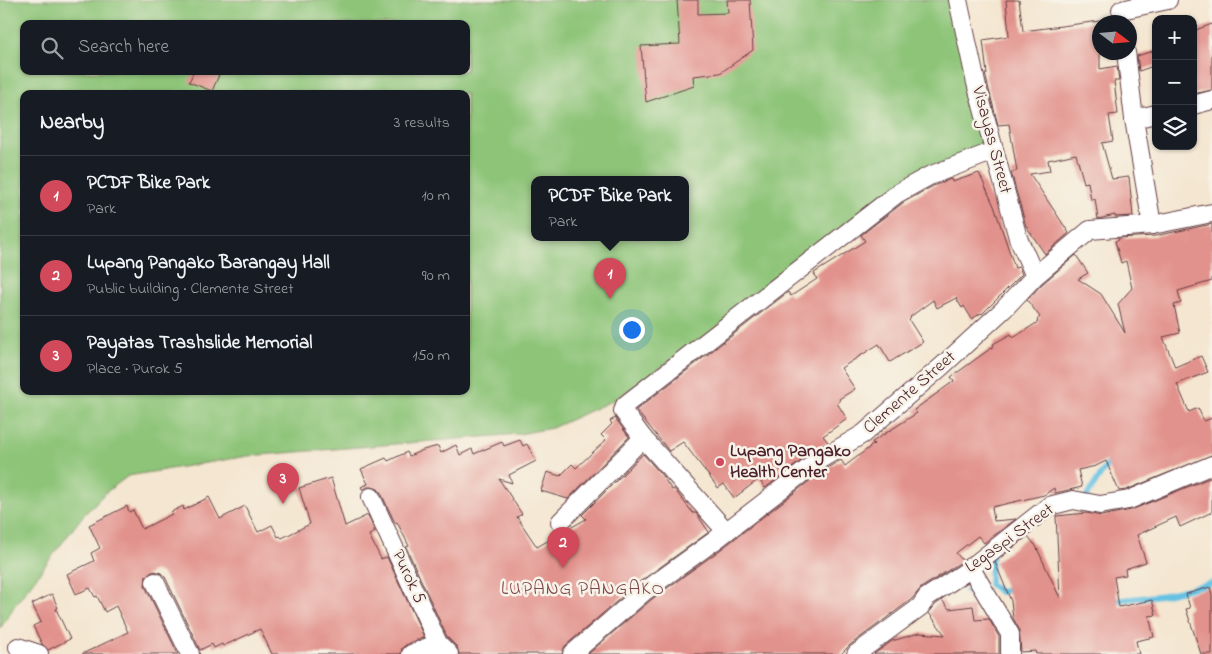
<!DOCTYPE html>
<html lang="en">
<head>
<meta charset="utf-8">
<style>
  :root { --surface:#171b24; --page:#242831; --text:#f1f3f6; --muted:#9ea1a6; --line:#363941; --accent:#d1495b }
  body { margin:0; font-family:"Indie Flower",sans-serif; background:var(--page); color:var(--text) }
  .controls { position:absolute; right:15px; top:15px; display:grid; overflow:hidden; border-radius:10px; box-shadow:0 1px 4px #0004 }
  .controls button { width:45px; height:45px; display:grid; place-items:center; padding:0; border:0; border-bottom:1px solid var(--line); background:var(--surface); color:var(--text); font:25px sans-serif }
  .compass { position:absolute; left:1092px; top:15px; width:45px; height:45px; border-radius:50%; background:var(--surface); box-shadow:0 1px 4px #0004; rotate:106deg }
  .you { position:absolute; left:631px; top:329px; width:18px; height:18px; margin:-12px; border:4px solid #fff; border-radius:50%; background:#1a73e8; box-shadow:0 0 0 8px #1a73e833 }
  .badge { display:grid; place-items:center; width:32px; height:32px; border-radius:50%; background:var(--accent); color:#fff; font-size:16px; font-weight:700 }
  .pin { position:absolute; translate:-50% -41px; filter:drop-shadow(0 1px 2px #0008) }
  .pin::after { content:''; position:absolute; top:26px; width:18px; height:15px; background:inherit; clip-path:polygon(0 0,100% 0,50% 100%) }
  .popup { position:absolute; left:531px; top:176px; width:158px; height:65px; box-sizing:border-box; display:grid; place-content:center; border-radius:10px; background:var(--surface); filter:drop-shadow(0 1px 4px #0005); font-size:16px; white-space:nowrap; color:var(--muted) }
  .popup b { font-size:19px; color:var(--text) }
  .popup::after { content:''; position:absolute; left:50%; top:100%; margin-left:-10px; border:10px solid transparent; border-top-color:var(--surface) }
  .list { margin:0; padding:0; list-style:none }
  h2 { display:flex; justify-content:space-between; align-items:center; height:65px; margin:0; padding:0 20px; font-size:21px }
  h2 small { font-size:16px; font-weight:400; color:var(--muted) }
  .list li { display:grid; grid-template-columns:32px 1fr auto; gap:15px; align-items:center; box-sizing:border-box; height:80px; padding:0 20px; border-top:1px solid var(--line) }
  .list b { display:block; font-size:19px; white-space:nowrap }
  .list p { margin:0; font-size:16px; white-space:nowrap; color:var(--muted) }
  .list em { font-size:16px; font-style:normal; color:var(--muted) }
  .icon { flex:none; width:28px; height:28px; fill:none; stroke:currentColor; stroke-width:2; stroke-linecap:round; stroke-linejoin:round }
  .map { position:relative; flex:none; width:1212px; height:654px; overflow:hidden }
  .search { position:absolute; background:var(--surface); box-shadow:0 1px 4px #0004; left:20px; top:20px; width:450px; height:55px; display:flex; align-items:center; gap:12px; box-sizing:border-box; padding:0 18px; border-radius:10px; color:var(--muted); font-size:19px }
  .panel { position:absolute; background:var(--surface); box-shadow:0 1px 4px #0004; left:20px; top:90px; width:450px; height:305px; border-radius:10px }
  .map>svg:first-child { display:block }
</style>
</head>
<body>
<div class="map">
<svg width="1212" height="654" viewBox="0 0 1212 654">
  <rect width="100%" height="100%" fill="#f7f3e8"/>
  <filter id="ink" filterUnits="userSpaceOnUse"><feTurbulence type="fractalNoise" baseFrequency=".02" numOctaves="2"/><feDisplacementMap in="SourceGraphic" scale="10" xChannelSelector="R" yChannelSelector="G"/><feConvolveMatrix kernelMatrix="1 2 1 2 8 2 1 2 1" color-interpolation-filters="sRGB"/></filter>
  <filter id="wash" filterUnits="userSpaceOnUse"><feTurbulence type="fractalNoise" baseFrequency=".0096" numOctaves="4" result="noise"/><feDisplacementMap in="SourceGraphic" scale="20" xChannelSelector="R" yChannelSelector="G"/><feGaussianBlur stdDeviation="1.12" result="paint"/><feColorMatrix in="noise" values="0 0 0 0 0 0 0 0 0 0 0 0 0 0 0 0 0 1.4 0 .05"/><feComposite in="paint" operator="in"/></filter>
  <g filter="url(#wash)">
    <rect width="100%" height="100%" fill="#f4e6d0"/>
    <path fill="#8dc478" stroke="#6c7252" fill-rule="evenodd" d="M0,0h953l33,147 -61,27 -217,160 -92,65 -64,29 -33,6 -271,22 -120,20 -23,17 -23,24 -67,88 -15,24zM24,24h442v47h-442zM24,94h442v297h-442zM535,180h150v58h-150z"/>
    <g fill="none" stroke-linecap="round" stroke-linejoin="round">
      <g stroke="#65c2e3" stroke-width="5.5">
        <path d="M1085,499l22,-34"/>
        <path d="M993,557l-2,2 -1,25 10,8 12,-3"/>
        <path d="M966,591h7"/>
        <path d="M1111,601l52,-6 49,-12"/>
      </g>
    </g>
    <g id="blocks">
      <g fill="#e2928c">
        <path d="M677,0h21v14l30,-1 -1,-13h23l3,50 -33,23 -27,3 1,10 -48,16 -5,-56 39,-2z"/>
        <path d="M1006,0h13l4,31 77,-10v48l17,-3 2,15h-5l4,33 -9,1 4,26 -11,2 10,36 17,-2 4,39 -18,1v-2l-17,4 -3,-20 -4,1 -3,-18 -4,1 -8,-29 -28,6 2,11 -20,3 39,59 -24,21 -19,-28 -15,-54 6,-1 -8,-47 -11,1 -13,-51h2l-4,-34 26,-4z"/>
        <path d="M1212,24v66l-19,4v-63z"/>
        <path d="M1156,50v15l-17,6 -2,-15z"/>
        <path d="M194,71h17l8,4 -7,16 -23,-9z"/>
        <path d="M979,173l15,33 21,62 4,-1 3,7 -40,40 -1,-1 -9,6 -8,-13 -2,2 -6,-10 -19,10 -4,-8 -23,17 1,1 -2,2 14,22 -33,20 -11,-18 -38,24 14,21 -16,10 1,2 -3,2 10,16 -24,17 5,6 -15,10 -48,36 -6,-9 -25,19 -10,-14 -6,4 -35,-46 -14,9 -33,-41 152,-118 3,4 26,-17 -3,-6 51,-32 -4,-6 43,-33 29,-16 18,-7 1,3z"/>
        <path d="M1212,224v57l-34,10 3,12 -7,2 6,28 -17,4 12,30 26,-11 7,16 -31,12 12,28 9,-4 6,13 8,-3v37l-86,35 -7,1 -13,-30 -10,5 -18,4 4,17 -27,6 -1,-5 -10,7 -52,12 2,14 22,-2 -32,24 -6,-7 -22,17 6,7 -1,2 -40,26 -9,11 -62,46 -9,9h-253l64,-55 68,-49 105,-81 16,-9 4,6 29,-22 -2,-2 45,-29 -3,-3 40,-29 -3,-4 43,-31 -1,-2 18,-10 2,4 25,-16 -1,-2 3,-3 -13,-17 15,-16 34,-29 12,18 -10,6 23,15 24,39 -7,-29 14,-16 -6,-27 -5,2 -6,-22 4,-1 -1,-2 37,-2z"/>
        <path d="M615,418l14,19 -61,62 -27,-8 6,-19 13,4 12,-12 4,4 30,-28 -5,-5 11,-11 -2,-3z"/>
        <path d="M520,440l3,6 4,-2 9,17 -27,14 3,8 -13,-4 23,35 -5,3 20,30 49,-28 -4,-4 61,-61 17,19 12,17 2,-1 19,24h3l13,19 -71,51 -73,63 -3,8h-103l-2,-7 -10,-10 -41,-90 3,-1 -12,-24 -2,1 -14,-30 -3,-4 -6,-2h-5l-4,3 -2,-3 7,-3 -7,-15 25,-11 2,3 19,-9 2,4 14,-6 15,-4 3,7 15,-8 4,10 12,-6 2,5 28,-12 2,4z"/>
        <path d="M1212,477v35l-32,15 -4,-10 -39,18 9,27 -21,7 1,6 -12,2 5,30 33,-7 4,15 -7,1 5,21 -18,4 3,13h-103l-1,-3 -14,1 -2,-23 -6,-11 -2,-17 -16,-39 33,-26 6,8h1l25,54 -4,-82 31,-3 14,3 30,-6z"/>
        <path d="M331,478l14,48 23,-11 7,17 -6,3 12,24 6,-2 37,80 -17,7 -5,4 -1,6h-129l-12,-25 -37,17 -1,-2 -8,4 -2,-4 -12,6 -35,-73 -4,-4 -6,-2 -5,2 -4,3 -1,10 33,68h-96l46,-22 -12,-26 -11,6 -8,-16 -2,1 -5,-9 -14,6 -9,-20 27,-13 -3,-8 9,-5 -11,-23 38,-19 2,6 4,-2 9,19 30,-15 -1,-2 12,-6 1,4 25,-13 11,22 25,-13 13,26 14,-7 6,12 2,-1 2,2 28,-14 -11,-36z"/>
        <path d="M1210,587l2,8v59h-11l-15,-45 4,-1 -4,-14z"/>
        <path d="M52,594l6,14 -2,1 14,30 -22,11 -6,-6 -9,-18 8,-4 -9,-18z"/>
        <path d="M942,600l7,9 24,-3 2,14 14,-1 10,18v17h-125l18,-13 27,-8 26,2 -16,-22 6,-8z"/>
      </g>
    </g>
  </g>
  <g filter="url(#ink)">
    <use href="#blocks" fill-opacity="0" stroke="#643d44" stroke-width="1"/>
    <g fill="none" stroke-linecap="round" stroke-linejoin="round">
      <defs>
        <g id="minor">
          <path d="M958,0l18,83 42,155 17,38"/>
          <path d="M1121,10l47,-10"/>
          <path d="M1126,52l8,67 18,106"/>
          <path d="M1193,105l19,-5"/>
          <path d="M1134,119l22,-5"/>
          <path d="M371,497l67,146 11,11"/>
          <path d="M560,522l83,-84"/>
          <path d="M726,531l-83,-93 -20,-27 2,-6 273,-212 31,-17 65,-25"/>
          <path d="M970,567l40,67v20"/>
          <path d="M155,582l35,72"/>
          <path d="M18,647l21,7"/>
          <path d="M411,654l27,-11"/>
          <path d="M572,654l73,-63 69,-50 105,-81 44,-26 78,-67 63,-58 31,-33 55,-46 62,-5 60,-12"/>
          <path d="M856,654l64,-47 7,-10 37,-24 85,-67 24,-6 27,5 29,-5 83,-35"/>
        </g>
      </defs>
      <use href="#minor" stroke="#643d44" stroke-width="20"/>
      <use href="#minor" stroke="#fff" stroke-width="18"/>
    </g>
  </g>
  <circle fill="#d1495b" stroke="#f7f3e8" stroke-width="2" cx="720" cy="462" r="5"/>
  <g text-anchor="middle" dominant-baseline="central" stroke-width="5" stroke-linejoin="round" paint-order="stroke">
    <g font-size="18" fill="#4a1f2b" stroke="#f7f3e8">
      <text transform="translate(991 140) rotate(75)">Visayas Street</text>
      <text transform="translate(910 393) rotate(-41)">Clemente Street</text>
      <text transform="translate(1010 539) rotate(-36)">Legaspi Street</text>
      <text transform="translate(408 577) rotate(65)">Purok 5</text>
    </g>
    <g font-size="18" font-weight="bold" fill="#4a1f2b" stroke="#f7f3e8" text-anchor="start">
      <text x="730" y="452">Lupang Pangako<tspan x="730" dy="21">Health Center</tspan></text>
    </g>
    <g font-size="19" letter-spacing="1" fill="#7f474d" stroke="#f7f3e8">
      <text x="583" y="589">LUPANG PANGAKO</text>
    </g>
  </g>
</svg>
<div class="controls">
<button>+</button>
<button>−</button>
<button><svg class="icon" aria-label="layers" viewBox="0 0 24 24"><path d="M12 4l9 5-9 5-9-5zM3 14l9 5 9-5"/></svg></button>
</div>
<svg class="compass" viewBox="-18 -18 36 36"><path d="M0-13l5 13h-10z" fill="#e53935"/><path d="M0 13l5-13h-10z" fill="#9ea1a6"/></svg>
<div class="you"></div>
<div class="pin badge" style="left:610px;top:299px">1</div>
<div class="popup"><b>PCDF Bike Park</b>Park</div>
<div class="pin badge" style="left:563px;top:568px">2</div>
<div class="pin badge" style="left:283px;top:504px">3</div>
<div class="search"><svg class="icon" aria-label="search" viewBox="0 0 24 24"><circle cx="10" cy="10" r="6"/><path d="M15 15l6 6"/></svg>Search here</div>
<section class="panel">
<h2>Nearby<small>3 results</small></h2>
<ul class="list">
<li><span class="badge">1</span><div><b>PCDF Bike Park</b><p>Park</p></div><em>10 m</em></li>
<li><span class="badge">2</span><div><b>Lupang Pangako Barangay Hall</b><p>Public building · Clemente Street</p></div><em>90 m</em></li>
<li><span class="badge">3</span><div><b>Payatas Trashslide Memorial</b><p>Place · Purok 5</p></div><em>150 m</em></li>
</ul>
</section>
</div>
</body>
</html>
